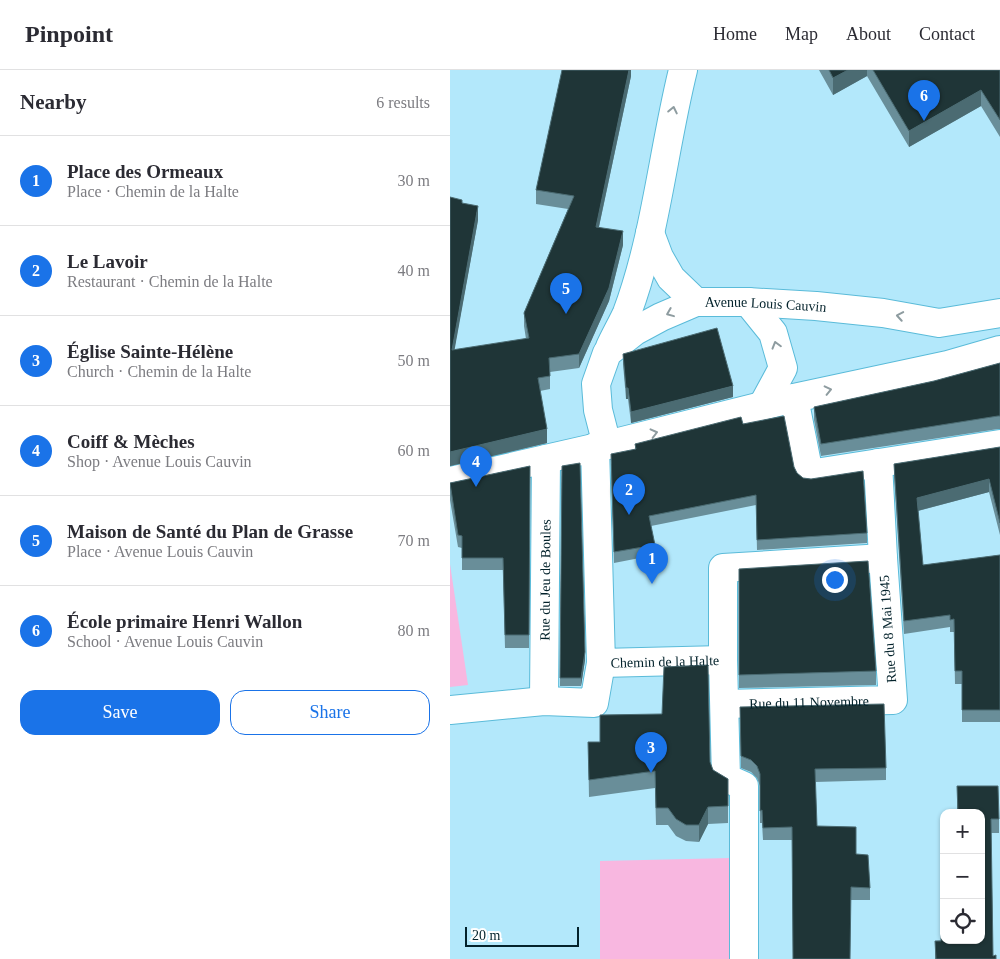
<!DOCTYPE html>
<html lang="en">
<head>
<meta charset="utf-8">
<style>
  :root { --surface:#fff; --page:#f7f7f7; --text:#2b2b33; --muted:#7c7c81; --line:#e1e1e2; --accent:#1a73e8 }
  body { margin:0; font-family:"Times New Roman",serif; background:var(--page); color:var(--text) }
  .controls { position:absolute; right:15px; bottom:15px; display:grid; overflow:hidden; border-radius:10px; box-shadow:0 1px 4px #0004 }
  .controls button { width:45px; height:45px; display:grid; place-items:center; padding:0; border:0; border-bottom:1px solid var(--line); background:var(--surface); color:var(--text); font:25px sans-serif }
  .scale { position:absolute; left:15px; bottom:12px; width:114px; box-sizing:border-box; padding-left:5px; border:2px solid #03222b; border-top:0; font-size:14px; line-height:18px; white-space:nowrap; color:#03222b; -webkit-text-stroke:4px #fff; paint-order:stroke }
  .you { position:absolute; left:384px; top:509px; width:18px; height:18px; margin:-12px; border:4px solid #fff; border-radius:50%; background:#1a73e8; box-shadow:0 0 0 8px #1a73e833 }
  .badge { display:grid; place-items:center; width:32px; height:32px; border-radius:50%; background:var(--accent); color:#fff; font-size:16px; font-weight:700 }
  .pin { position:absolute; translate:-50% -41px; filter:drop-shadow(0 1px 2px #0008) }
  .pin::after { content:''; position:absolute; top:26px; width:18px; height:15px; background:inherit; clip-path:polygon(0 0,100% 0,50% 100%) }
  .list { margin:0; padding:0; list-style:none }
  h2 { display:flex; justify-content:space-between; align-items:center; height:65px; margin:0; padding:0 20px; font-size:21px }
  h2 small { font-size:16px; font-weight:400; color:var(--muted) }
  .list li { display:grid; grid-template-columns:32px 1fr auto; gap:15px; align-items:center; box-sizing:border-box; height:90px; padding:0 20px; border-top:1px solid var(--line) }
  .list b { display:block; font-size:19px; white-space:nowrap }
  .list p { margin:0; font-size:16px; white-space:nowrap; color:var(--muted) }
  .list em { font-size:16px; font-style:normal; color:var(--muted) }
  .actions { display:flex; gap:10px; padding:15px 20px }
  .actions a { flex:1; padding:11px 0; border:1px solid var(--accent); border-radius:15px; text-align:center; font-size:18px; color:var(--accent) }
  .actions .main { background:var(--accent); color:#fff }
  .icon { flex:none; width:28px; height:28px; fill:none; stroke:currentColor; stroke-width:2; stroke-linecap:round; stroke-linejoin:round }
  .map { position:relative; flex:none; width:550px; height:889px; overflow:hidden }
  header { display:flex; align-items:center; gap:30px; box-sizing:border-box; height:70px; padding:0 25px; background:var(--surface); border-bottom:1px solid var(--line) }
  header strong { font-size:24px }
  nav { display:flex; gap:28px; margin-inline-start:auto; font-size:18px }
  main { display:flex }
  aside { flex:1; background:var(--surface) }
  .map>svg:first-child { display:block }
</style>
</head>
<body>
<header>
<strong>Pinpoint</strong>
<nav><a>Home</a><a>Map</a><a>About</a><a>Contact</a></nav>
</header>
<main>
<aside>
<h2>Nearby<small>6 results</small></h2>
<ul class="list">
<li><span class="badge">1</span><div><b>Place des Ormeaux</b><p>Place · Chemin de la Halte</p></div><em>30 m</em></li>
<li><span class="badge">2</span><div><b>Le Lavoir</b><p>Restaurant · Chemin de la Halte</p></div><em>40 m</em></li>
<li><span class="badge">3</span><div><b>Église Sainte-Hélène</b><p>Church · Chemin de la Halte</p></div><em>50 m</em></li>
<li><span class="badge">4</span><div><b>Coiff &amp; Mèches</b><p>Shop · Avenue Louis Cauvin</p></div><em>60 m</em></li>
<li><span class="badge">5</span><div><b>Maison de Santé du Plan de Grasse</b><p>Place · Avenue Louis Cauvin</p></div><em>70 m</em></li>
<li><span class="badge">6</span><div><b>École primaire Henri Wallon</b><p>School · Avenue Louis Cauvin</p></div><em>80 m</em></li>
</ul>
<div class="actions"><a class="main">Save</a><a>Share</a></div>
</aside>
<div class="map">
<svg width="550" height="889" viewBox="0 0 550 889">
  <rect width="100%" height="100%" fill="#b3e8fb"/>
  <g fill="#f8b7e0">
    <path d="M0,494l18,121 -18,2z"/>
    <path d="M281,788v101h-131v-98z"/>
  </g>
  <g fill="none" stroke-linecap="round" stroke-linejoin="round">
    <defs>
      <g id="street">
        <path d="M344,328l15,76 191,-30"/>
        <path id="s1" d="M145,377l6,216 122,-3 3,118 18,8v173"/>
        <path d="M273,590v-92l160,-10"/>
        <path id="s2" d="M94,631l2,-242"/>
        <path id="s3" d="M275,634l168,-4 -10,-142 -5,-95"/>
        <path d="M0,640l94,-9 50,2 7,-40"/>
      </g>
      <g id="secondary">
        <path d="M200,163l9,24 12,21 25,24"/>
        <path d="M298,232l25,31 10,35 -20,37"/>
        <path d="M160,277c5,-11 12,-23 17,-34 29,-78 36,-162 56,-243"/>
        <path id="s4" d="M157,375l-9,-35 -2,-26 11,-31 28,-22 26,-14 35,-15h52l68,4 67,7 56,10 61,-10"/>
        <path d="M0,411l157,-36 187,-47 154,-33 52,-15"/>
      </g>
    </defs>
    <use href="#street" stroke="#5abbd9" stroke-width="30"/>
    <use href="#secondary" stroke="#5abbd9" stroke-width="30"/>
    <use href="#street" stroke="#fff" stroke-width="28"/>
    <use href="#secondary" stroke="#fff" stroke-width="28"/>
  </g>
  <g fill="#698e99">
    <path d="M181,0v6l-32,151 24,18 -14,56 -30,67 -29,4v17l-10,2 7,52 -97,23v-269l12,6 16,17 -24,130 72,-11 -2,-13v-13l44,-104 -32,-5v-14z"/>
    <path d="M369,0h181v67l-19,-31 -72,41 -42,-71 -34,19z"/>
    <path d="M173,284l110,43 -102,26 -3,-24h-2l-3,-35z"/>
    <path d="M550,293v66h-2l-177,27 -7,-36v-13l120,-26z"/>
    <path d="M293,354l51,43 3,6 6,5 8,1 56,54v10l-110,7 -1,-45 -105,21 4,19v10l-41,8 -3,-99 24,-15v-5z"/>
    <path d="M550,377v88l-11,-43 -71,19 5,54 77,-10v167h-38v-38h-7l-1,-52h-4v-5l-46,7 -10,-158v-12z"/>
    <path d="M80,396l-1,182h-24l-2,-78h-41v-22l-4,-1 -8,-47v-17z"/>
    <path d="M112,396l23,194 -4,26h-21z"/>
    <path d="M289,499l137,102v14l-137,3z"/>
    <path d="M290,637l146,61v12l-71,2 2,44 39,28 14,34v12h-19l-59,-60h-29l-1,-17h-2v-37l-3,-8 -6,-6 -10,-4z"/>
    <path d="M150,645l110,47 3,8 15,9v44l-20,1 -9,18 -13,-1 -10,-5 -8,-11h-12l-1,-37 -66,9 -1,-55h12z"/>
    <path d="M507,716l42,33v14h-8l2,123 3,3h-61v-18l9,-1 37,-127h-24z"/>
  </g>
  <g fill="#4b6b72">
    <path d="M179,0h2v6l-35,164v-13z"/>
    <path d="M398,0h19v6l-34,19v-17z"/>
    <path d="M531,20v16l-72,41v-16z"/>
    <path d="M28,136v14l-26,144v-14z"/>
    <path d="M173,161v14l-14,56 -30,67v-14z"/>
    <path d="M283,316v11l-102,26v-11z"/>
    <rect x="176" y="318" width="2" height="11"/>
    <path d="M97,359v14l-97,23v-14z"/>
    <path d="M539,409v13l-72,19v-13z"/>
    <path d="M135,582v8l-4,26v-8z"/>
    <path d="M258,737v17l-9,18v-17z"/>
  </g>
  <g fill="#1f3537" stroke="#4b6b72">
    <path d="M112,0h67l-33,157 27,4 -14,57 -30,66 -30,4 1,18 -12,2 9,51 -97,23v-255l12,3v3l16,3 -26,144 77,-12 -5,-25 50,-117 -38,-6z"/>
    <path d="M379,0h19l-15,8z"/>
    <path d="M423,0h127v50l-19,-30 -72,41z"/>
    <path d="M267,258l16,58 -102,26 -3,-24h-2l-3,-34z"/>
    <path d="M550,293v53h-2l-177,28 -7,-37 120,-26z"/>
    <path d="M334,346l10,51 3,6 6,5 8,1 52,-8 4,62 -110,7 -1,-45 -107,21 6,29 -41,7 -3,-98 25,-5 -1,-5 106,-27 2,7z"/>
    <path d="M550,377v76l-11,-44 -72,19 6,67 77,-10v155h-38v-39h-7l-1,-52 -4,1v-5l-46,6 -10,-157z"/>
    <path d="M130,393l5,189 -4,26h-21l2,-212z"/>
    <path d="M80,396l-1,169h-24l-2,-77h-41v-22l-4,-1 -8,-52z"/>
    <path d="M418,491l8,110 -137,4v-106z"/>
    <path d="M258,595l2,97 3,8 15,9v27l-20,1 -9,18h-13l-10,-6 -8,-11h-12l-1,-37 -66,9 -1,-38h12v-27l62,-1 2,-47z"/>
    <path d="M434,634l2,64 -71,1 2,57 39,1v27l12,1 2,33 -19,-1 -1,72h-57l-1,-132 -29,1 -1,-18 -2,1v-37l-3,-8 -6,-6 -10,-4 -1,-49z"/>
    <path d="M507,716h41l1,33h-8l2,137 3,-1v4h-60l-1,-18h6v-19h3v18h37v-127h-23z"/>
  </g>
  <defs><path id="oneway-chevron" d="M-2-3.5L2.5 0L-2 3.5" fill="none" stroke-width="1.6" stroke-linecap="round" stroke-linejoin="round" transform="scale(1.25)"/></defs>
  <g stroke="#8e9ca0">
    <use href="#oneway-chevron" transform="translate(223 40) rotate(-78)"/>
    <use href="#oneway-chevron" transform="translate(220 243) rotate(158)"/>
    <use href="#oneway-chevron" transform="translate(450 246) rotate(-170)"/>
    <use href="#oneway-chevron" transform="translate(326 275) rotate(-106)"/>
    <use href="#oneway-chevron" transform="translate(378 320) rotate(-13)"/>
    <use href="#oneway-chevron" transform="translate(204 363) rotate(-14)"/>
  </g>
  <g text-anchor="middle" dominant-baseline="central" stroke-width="5" stroke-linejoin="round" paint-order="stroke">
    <g font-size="14" fill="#03222b" stroke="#fff">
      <text stroke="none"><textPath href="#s4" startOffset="268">Avenue Louis Cauvin</textPath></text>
      <text stroke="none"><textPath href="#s2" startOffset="121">Rue du Jeu de Boules</textPath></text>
      <text transform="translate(438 559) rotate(-94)">Rue du 8 Mai 1945</text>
      <text stroke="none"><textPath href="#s1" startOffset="280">Chemin de la Halte</textPath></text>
      <text stroke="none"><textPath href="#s3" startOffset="84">Rue du 11 Novembre</textPath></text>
    </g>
  </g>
</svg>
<div class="controls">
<button>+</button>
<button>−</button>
<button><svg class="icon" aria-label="locate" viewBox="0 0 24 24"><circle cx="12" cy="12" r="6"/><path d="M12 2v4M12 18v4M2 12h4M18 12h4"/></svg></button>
</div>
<div class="scale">20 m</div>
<div class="you"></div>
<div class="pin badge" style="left:202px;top:514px">1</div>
<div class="pin badge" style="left:179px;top:445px">2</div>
<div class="pin badge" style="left:201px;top:703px">3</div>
<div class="pin badge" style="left:26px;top:417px">4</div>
<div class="pin badge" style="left:116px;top:244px">5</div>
<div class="pin badge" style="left:474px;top:51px">6</div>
</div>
</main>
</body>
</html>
